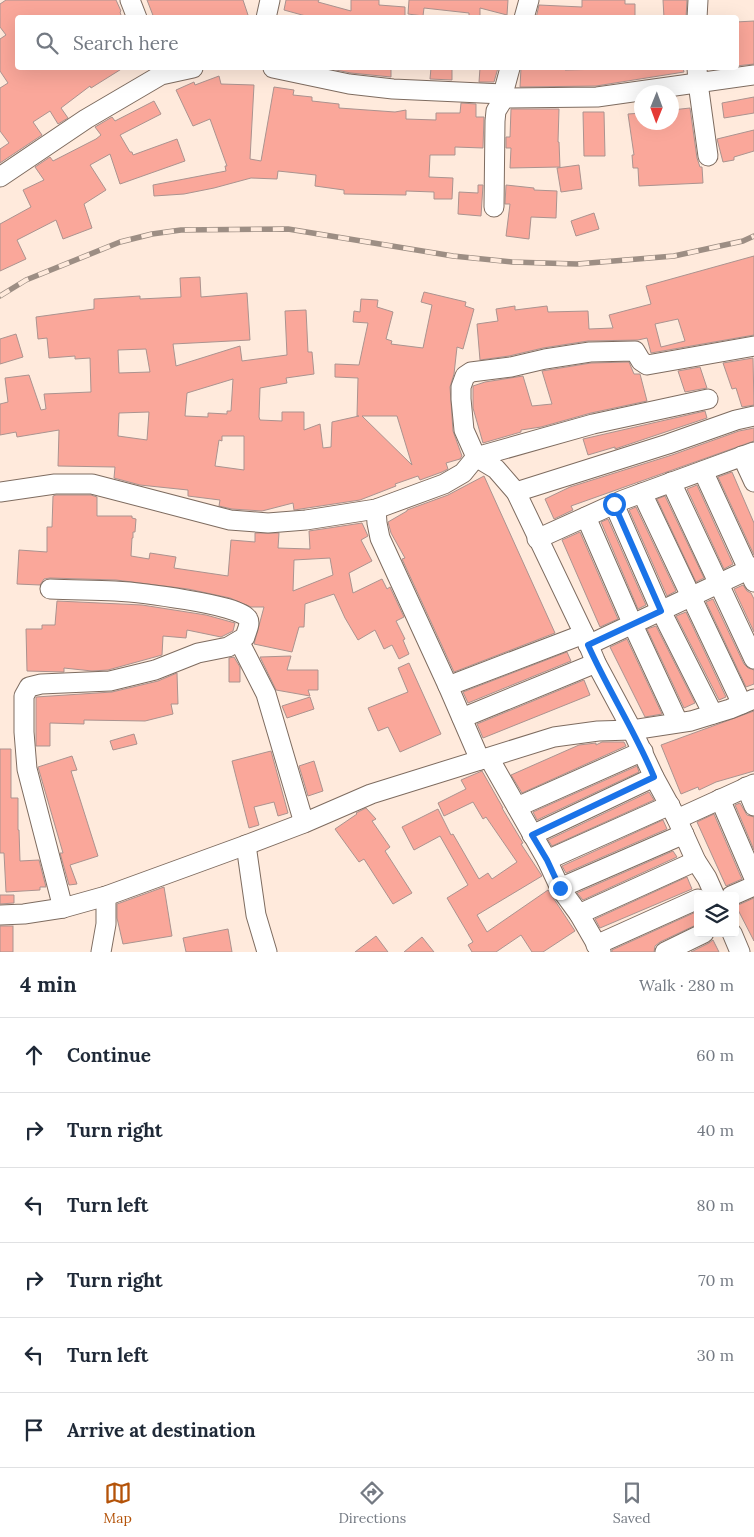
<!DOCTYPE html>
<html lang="en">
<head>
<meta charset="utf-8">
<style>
  :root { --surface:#fff; --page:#f6f6f7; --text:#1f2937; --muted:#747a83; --line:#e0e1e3; --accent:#b45309 }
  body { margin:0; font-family:Lora,serif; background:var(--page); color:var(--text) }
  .controls { position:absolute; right:15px; bottom:15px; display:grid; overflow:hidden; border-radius:5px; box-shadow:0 5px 20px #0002 }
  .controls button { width:45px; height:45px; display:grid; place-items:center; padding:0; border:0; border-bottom:1px solid var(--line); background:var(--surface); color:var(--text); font:25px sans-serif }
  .compass { position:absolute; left:634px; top:85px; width:45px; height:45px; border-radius:50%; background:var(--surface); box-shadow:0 5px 20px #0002; rotate:181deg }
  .stop { position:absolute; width:15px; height:15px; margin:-11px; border:4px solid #1a73e8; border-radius:50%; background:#fff }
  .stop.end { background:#1a73e8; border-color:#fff; box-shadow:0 1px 5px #0008 }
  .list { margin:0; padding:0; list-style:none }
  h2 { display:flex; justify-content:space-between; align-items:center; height:65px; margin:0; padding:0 20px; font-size:21px }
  h2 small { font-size:16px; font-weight:400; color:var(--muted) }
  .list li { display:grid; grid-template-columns:32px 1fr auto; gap:15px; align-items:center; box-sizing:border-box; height:75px; padding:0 20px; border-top:1px solid var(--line) }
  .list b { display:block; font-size:19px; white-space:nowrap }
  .list em { font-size:16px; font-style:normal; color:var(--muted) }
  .icon { flex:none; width:28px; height:28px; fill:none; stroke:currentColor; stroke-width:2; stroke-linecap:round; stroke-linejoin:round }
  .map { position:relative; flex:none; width:754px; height:952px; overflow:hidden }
  .search { position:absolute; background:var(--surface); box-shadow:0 5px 20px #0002; left:15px; right:15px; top:15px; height:55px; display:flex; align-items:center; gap:12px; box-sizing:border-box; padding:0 18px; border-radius:5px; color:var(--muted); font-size:19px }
  .sheet { height:515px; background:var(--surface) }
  nav { display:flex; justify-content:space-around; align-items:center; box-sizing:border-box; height:70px; border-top:1px solid var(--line); background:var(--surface); font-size:14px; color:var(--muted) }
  nav a { display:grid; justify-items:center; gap:2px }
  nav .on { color:var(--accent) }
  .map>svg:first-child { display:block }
</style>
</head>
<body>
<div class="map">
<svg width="754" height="952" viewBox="0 0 754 952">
  <rect width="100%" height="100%" fill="#ffeadc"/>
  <g fill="#faa79a" stroke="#ab938f" fill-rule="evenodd">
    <path d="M6,0h110l5,11 -1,1 2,6h-104v50h105l-32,20 -1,-2 -29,22 7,10 -10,6 -8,-13 -17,11 9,13 -42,28v-14l9,-6 -9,-12v-43l8,-5 -8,-12v-32l6,-4 -6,-8v-23z"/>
    <path d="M147,0h96l6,18h-95z"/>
    <path d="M286,0h33l-1,2 33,9v-11h28v5l26,2v11h-92l-29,-8z"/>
    <path d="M409,0h99l-1,15 -27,-7v10h-11v-5l-45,-5 -1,8 -15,-2z"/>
    <path d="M582,0h43v4h10v14l-82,-2v2h-17l3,-13 43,2z"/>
    <path d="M663,0h24l-1,18h-22z"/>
    <path d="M754,21v43l-18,2v-44z"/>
    <path d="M326,68h65v9l-40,-4z"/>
    <path d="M431,68h21v12l-22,-1z"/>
    <path d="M480,68h18l-4,14h-15z"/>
    <path d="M521,68h44v2l38,-1v-1h80l1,4 -88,14 -76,1z"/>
    <path d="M219,76l2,8 33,1 -4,74 11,2 13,-74 20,3 -1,5 19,2v4l27,3v4l56,4 11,-2v9l30,1v-7h24l1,-10 15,1v13h8l-1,31 -28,-1v8h-25l-1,22 24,1 -1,21h-18v-7l-28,-1v4l-62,-1v-4l-29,-4 1,-11 -38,-4 -1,8 -26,-1 -37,10 -30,6 -30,2 -1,-11 73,-14 -1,-5h2l-17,-47 -17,7 -17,-36 18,-8 1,3z"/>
    <path d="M754,97v16l-30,5 -2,-15z"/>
    <path d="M154,101l7,13 -41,21 10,17h2l1,3 44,-16 8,22 -65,23 -10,-30 -20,11 16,25 -22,14 8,24 -29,11 -7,-19 -39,20 9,19 -26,12v-47l31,-17 -8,-17 21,-10 -9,-13 15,-10 3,4 43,-22 5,-4 -6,-8 17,-10 3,4z"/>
    <path d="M690,108l7,50 3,9h2l1,16 -64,3 -1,-18h-5l-1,-13h2l-6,-41 14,-1v9h30v-12z"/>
    <path d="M511,109h48l-1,33h1l1,25 -50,1 1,-20h-5v-11h4z"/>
    <path d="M583,112h21l1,44h-21z"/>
    <path d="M754,130v21l-20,6v3l-11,2 -6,-23z"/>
    <path d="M579,165l3,24 -21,3 -4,-24z"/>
    <path d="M478,185h5l-2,31 -23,-2 1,-22 19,1z"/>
    <path d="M506,185l28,3v2l23,1 -1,27 -25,-1 -2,22 -23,-3 4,-32h-5z"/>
    <path d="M594,213l5,16 -23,7 -5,-15z"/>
    <path d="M754,256v79l-103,18 -4,-15 -9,2 -50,1 -45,7 -34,8 -29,4 -3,-36 21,-3 -2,-12 19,-3v4l32,-4 1,6 40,-1 1,18 24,-1 -4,-13 42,-11 -5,-18zM678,319l7,22 -24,6 -6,-23z"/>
    <path d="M200,277l1,20 46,-4 3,47 -77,4 3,22 64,-20 2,15 45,-6 -2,-44 21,-1 2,42h4l2,22 -28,4 1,5 -27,5 -1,29 1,3 22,1v-9h22v18l16,-6 3,24 8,-1 1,-25 27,-6h-2l1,-38 -23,-1v-13l24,1 9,-42 -15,-1 1,-11 6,1 1,-13 17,1 -1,7 16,5 -7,27 6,2 -1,3 32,4 9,-43 -11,-3 3,-10 42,10 -1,4 9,3 -11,40 -6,-2 -3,27 -4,13 3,44 9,25 -2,3 -14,4 2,6 -6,3 -22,8 -2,-4 -23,8 1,2 -36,14 -66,10 -1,-7 -31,8 -30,-2 -13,-3 1,-6 -32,-4v-6l-48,-5 -26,-7 1,-11 -57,-1 1,-36 -42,7 -1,-5 -16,3v-31l8,-2 -3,-24 24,-3 12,35 5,-1 -2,-15 47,-2 -1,-34 -15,1v-3l-26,2 -2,-20 -9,1 -2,-22 58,-8v-10l46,-3v3l41,-2 -1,-19zM146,349l4,23 -31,1 -1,-23zM233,379l-2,32h-4v3l-19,-1v4l-23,-1 2,-23zM149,412l-2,28 -29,-4 1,-23zM362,416h35l15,49zM222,436h22v34l-29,-4 4,-26 3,1z"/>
    <path d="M16,334l7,23 -23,7v-25z"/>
    <path d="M753,358l1,47 -12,2 -6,-19 -4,1 -9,-26z"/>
    <path d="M629,362l5,12h6l7,27 -56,12 -50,14 -20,3v2l-38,11 -10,-35v-22l12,-4 38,-6 9,30 20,-2 -10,-33 49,-8z"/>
    <path d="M700,367l7,21 -22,4 -7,-21z"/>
    <path d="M705,411l2,7 -92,31v-2l-27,8 -5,-16z"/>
    <path d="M754,428v13l-183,65 2,4 -19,9 -9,-20 25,-12 102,-32 67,-24z"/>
    <path d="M732,472l22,51v32l-36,-78z"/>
    <path d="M484,476l71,157 -101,39 -52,-113 3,-1 -14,-25 -3,-11 19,-11v-1l41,-15z"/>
    <path d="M697,485l36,79 -9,5 -37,-80z"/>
    <path d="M56,495h35l6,2v19h35v2l4,1 -1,13h-2v6h-1l-1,18 18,3 1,-6 26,4 -2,11 54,8 3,-36 24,2v-9h24l-1,15 32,1 -1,-18 53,-8 6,13 -7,4 11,21 -23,12 4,20 29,-14 5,10 3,-2 14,30 -8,4 9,18 -2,1 6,14 -10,5 -7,-14 -8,4 -9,-19 -17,10 -13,-22 -11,-24 -29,10 -1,23h-5l-7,25 -38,-8 10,-37h-13l-21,-9 -42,-9 -72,-9 -66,-2 -6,1 -4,6 -23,-1 2,-34 28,2v-25h5l1,-31zM330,558l3,17 -40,16 1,-31z"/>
    <path d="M665,496l39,82 -8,4 -39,-83z"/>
    <path d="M636,507l40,84 -9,5 -38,-86z"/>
    <path d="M608,519l38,86 -8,4 -37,-87z"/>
    <path d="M580,532l38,87 -18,8 -38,-87z"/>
    <path d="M743,585l4,6 4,2 3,6v33l-20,-43z"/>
    <path d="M713,599l31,65 4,4 6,2v14l-8,3 -40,-85z"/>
    <path d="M57,601l85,4 64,10 29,8 -2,8 -12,6 -34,-7 -1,8 -23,-2 -1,19 -54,15 -16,1 -28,-3v4l-37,-1 -1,-42h16v-4h13z"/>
    <path d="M686,612l40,85 -7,3 -43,-84z"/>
    <path d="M656,626l39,77 -11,5 -37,-79z"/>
    <path d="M627,639l35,75 -17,3 -35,-70z"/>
    <path d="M567,652l4,9 -103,42 -5,-11z"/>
    <path d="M291,656l-4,14h31v20h-10l2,6 -34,-6 -16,-33z"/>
    <path d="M234,657l6,10v15h-11v-24z"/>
    <path d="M409,663l32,71 -41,18 -12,-25 -10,4 -10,-23 40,-16 -10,-24z"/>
    <path d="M177,673l1,31h-7l2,10 -28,7 -61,-1v4l-34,-1v23h-14v-49l76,-5 46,-11z"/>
    <path d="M584,680l6,15 -107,43 -6,-14z"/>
    <path d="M310,697l4,12 -27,9 -5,-12z"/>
    <path d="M754,711v60l-38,11 -17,8 -1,-3 -17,7 -20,-49z"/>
    <path d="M134,734l3,10 -24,6 -3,-9z"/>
    <path d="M602,742h22l2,4 -104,47 -11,-18 68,-30 17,-2v2z"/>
    <path d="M0,749h11v49h7v32h1l1,31 19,-1 7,27h-6v3l-34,2 -2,-39h-4z"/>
    <path d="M271,751l17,62 -10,3 -4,-14 -20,5 5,18 -10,3 -17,-67z"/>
    <path d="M72,756l5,14 -6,1 27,85 -28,9 7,19 -8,1 -9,-32h3l-25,-86z"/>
    <path d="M314,761l9,30 -15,5 -9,-30z"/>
    <path d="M637,766l2,6 -102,48 -4,-8z"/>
    <path d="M482,771l21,37h-1l21,35 -2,1 21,32 -65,39 10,17 61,-42 27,41 -32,21h-11l-11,-17 -25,17h-24l-4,-7 5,-3 -26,-44 21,-13 -28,-49 -26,14 -12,-23 36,-18 13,26 2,-1 26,45 9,-6 4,6 25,-17 -31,-45 -3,2 -10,-17 -29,14 -6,-13 28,-14 -5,-9z"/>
    <path d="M649,792l5,8 -102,46 -4,-6z"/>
    <path d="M740,803l7,12 7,2v33l-19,-45z"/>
    <path d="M366,808l10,11 -4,2 18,26 -5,4 27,42 -19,11 -29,-45 -5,3 -24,-33 22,-15 -1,-1z"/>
    <path d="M714,814l28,65 -16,7 -29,-64z"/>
    <path d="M663,820l4,9 -101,44 -4,-7z"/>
    <path d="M673,851l4,6 -94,43 -6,-7z"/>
    <path d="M687,877l5,12 -92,39 -5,-9z"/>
    <path d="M164,887l8,49 -49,8 -6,-26v-14z"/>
    <path d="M0,895h14v8l-14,1z"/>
    <path d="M754,898v43l-18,-35z"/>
    <path d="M698,911v13l-38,18 -5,4 -1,6h-42v-2z"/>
    <rect x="0" y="926" width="13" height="26"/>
    <path d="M228,929l4,23h-46l-3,-14z"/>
    <path d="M376,936l12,16h-33z"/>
    <path d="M422,937l12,15h-30z"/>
    <path d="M713,940l6,12h-28l18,-9z"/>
  </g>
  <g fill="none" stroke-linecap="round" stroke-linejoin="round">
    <defs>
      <g id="minor">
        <path d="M130,0l7,18"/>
        <path d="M266,18l4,-18"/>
        <path d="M524,18l5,-18"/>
        <path d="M697,18l1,-18"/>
        <path d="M273,68l76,16 44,5 110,5"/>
        <path d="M697,68l1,15 10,73"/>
        <path d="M504,98l93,-1 157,-22"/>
        <path d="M0,177l86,-58 75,-44 32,-7"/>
        <path d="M494,207l1,-86 1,-10 8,-13 -1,-4 7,-26"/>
        <path d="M742,456l12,26"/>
        <path d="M476,457l20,12 20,23 68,142 12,29 36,67 22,47 23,42 19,42 11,17 8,18"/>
        <path d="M476,457l117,-33 115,-25"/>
        <path d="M703,471l51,111"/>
        <path d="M671,482l83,177"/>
        <path d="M0,492l55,-8h37l138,36 38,3 38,-3 70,-11 68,-25 19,-11 13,-16 -12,-27 -3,-31v-12l4,-11 6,-4 40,-5 34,-8 45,-7 45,-1 6,10 6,4 107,-19"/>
        <path d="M516,492l152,-48 68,-24 18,-4"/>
        <path d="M642,493l100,211"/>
        <path d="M614,504l47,107 52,103"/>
        <path d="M376,509l1,14 3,15 68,148 32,74"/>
        <path d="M586,517l47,108 45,97"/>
        <path d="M537,539l86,-39 131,-48"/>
        <path d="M50,589c22,1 43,1 65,2 19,1 126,13 133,28 3,5 -2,13 -3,18l-17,10 -30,6 -43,17 -45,11 -69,3 -12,3 -5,9v36l3,37 36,139"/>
        <path d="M239,641l27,53 38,129"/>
        <path d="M588,645l166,-78"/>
        <path d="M448,686l136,-52"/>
        <path d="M462,718l134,-55"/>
        <path d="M489,758l58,102 13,28 19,26 22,38"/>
        <path d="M746,787l8,19"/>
        <path d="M720,799l34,79"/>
        <path d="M517,807l126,-56"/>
        <path d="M677,819l77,-35"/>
        <path d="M532,835l122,-58"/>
        <path d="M246,845l10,70 11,37"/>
        <path d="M547,860l123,-55"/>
        <path d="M560,888l124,-54"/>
        <path d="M731,896l23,-10"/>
        <path d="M579,914l117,-53"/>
        <path d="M0,915l24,-1 39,-6 43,-12 140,-51 58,-22 67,-29 183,-57 44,-6 34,-1 59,-9 39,-12 24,-10"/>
        <path d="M732,933l8,19"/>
        <path d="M596,945l102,-46"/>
        <path d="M101,952l5,-28v-28"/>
        <path d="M665,952l39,-19"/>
      </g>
    </defs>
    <use href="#minor" stroke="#7e6c60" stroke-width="21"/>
    <use href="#minor" stroke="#fff" stroke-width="19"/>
    <defs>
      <path id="rail" d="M0,296l26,-16 94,-38 32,-8 29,-4 107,-1 165,27 59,6 65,2 97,-8 69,-15 11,-5"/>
    </defs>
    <use href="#rail" stroke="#9d8e84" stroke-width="5.5"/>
    <use href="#rail" stroke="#ffeadc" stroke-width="4" stroke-dasharray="11" stroke-linecap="butt"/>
  </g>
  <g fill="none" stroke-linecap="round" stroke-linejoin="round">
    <path stroke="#1a73e8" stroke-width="6" d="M560,888l-13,-28 -15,-25 122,-58c-19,-46 -46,-87 -66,-132l73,-34 -47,-107"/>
  </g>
</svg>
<div class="controls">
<button><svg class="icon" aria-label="layers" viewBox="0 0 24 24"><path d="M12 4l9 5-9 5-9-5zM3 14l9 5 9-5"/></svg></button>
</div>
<svg class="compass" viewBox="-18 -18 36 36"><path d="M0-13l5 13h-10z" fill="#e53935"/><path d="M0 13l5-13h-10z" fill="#747a83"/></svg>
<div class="stop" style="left:614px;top:504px"></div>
<div class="stop end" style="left:560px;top:888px"></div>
<div class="search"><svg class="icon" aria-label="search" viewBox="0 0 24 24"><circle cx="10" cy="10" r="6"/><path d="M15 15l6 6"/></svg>Search here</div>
</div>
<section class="sheet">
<h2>4 min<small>Walk · 280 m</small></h2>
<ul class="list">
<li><svg class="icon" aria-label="ahead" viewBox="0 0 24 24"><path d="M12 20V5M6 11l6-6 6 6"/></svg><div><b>Continue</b></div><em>60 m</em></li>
<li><svg class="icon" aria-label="right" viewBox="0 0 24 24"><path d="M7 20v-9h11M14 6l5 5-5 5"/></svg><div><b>Turn right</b></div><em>40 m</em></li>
<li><svg class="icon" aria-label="left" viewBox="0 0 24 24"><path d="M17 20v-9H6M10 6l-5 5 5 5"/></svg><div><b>Turn left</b></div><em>80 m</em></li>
<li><svg class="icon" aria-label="right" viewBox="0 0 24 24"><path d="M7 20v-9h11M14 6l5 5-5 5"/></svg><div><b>Turn right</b></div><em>70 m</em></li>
<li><svg class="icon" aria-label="left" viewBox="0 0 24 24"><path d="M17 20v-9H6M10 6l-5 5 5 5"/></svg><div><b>Turn left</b></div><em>30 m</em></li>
<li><svg class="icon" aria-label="arrive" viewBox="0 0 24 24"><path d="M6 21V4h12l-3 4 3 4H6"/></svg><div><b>Arrive at destination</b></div></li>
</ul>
</section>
<nav>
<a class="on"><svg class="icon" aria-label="map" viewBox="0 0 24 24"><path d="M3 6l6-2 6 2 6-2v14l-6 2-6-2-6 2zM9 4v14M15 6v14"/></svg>Map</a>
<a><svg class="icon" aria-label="directions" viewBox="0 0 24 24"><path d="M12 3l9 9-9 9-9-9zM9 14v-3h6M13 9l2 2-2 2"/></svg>Directions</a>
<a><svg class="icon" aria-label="saved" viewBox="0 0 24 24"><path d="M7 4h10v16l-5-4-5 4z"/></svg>Saved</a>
</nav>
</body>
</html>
